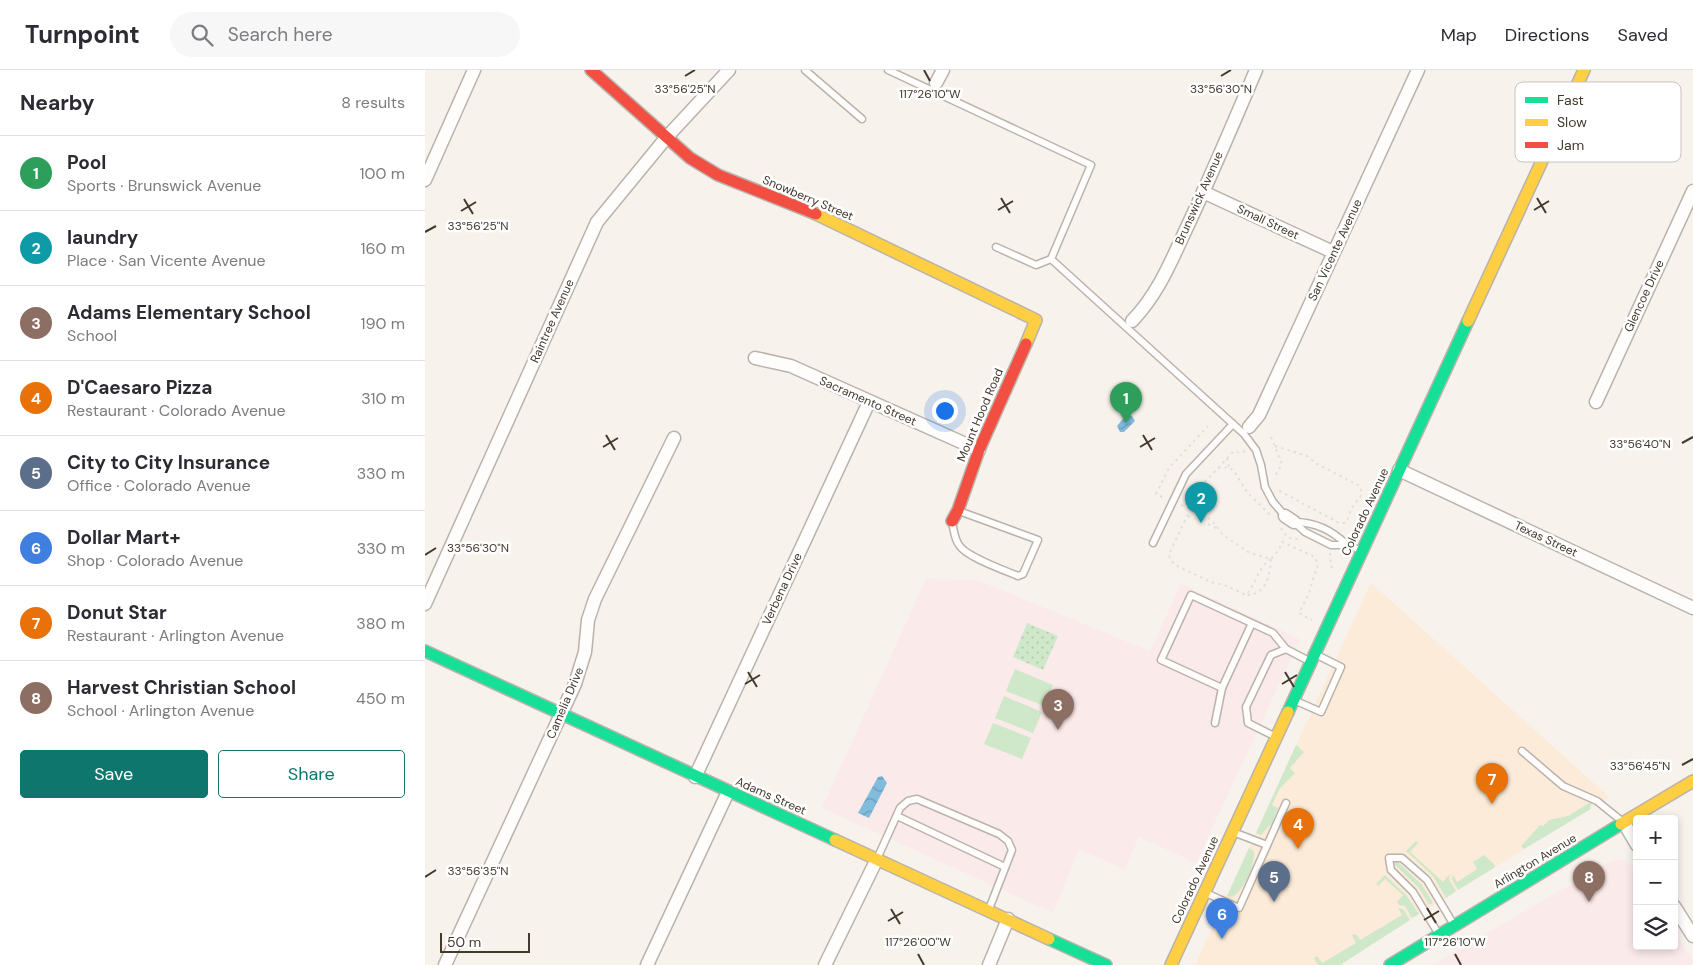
<!DOCTYPE html>
<html lang="en">
<head>
<meta charset="utf-8">
<style>
  :root { --surface:#fff; --page:#f7f7f7; --text:#2b2b33; --muted:#7c7c81; --line:#e1e1e2; --accent:#0f766e }
  body { margin:0; font-family:"DM Sans",sans-serif; background:var(--page); color:var(--text) }
  .controls { position:absolute; right:15px; bottom:15px; display:grid; overflow:hidden; border-radius:5px; box-shadow:0 2px 8px #0003 }
  .controls button { width:45px; height:45px; display:grid; place-items:center; padding:0; border:0; border-bottom:1px solid var(--line); background:var(--surface); color:var(--text); font:25px sans-serif }
  .scale { position:absolute; left:15px; bottom:12px; width:90px; box-sizing:border-box; padding-left:5px; border:2px solid #43392d; border-top:0; font-size:14px; line-height:18px; white-space:nowrap; color:#43392d; -webkit-text-stroke:4px #fff; paint-order:stroke }
  .you { position:absolute; left:519px; top:340px; width:18px; height:18px; margin:-12px; border:4px solid #fff; border-radius:50%; background:#1a73e8; box-shadow:0 0 0 8px #1a73e833 }
  .badge { display:grid; place-items:center; width:32px; height:32px; border-radius:50%; background:var(--accent); color:#fff; font-size:16px; font-weight:700 }
  .pin { position:absolute; translate:-50% -41px; filter:drop-shadow(0 1px 2px #0008) }
  .pin::after { content:''; position:absolute; top:26px; width:18px; height:15px; background:inherit; clip-path:polygon(0 0,100% 0,50% 100%) }
  .list { margin:0; padding:0; list-style:none }
  h2 { display:flex; justify-content:space-between; align-items:center; height:65px; margin:0; padding:0 20px; font-size:21px }
  h2 small { font-size:16px; font-weight:400; color:var(--muted) }
  .list li { display:grid; grid-template-columns:32px 1fr auto; gap:15px; align-items:center; box-sizing:border-box; height:75px; padding:0 20px; border-top:1px solid var(--line) }
  .list b { display:block; font-size:19px; white-space:nowrap }
  .list p { margin:0; font-size:16px; white-space:nowrap; color:var(--muted) }
  .list em { font-size:16px; font-style:normal; color:var(--muted) }
  .actions { display:flex; gap:10px; padding:15px 20px }
  .actions a { flex:1; padding:11px 0; border:1px solid var(--accent); border-radius:5px; text-align:center; font-size:18px; color:var(--accent) }
  .actions .main { background:var(--accent); color:#fff }
  .icon { flex:none; width:28px; height:28px; fill:none; stroke:currentColor; stroke-width:2; stroke-linecap:round; stroke-linejoin:round }
  .map { position:relative; flex:none; width:1268px; height:895px; overflow:hidden }
  header { display:flex; align-items:center; gap:30px; box-sizing:border-box; height:70px; padding:0 25px; background:var(--surface); border-bottom:1px solid var(--line) }
  header strong { font-size:24px }
  nav { display:flex; gap:28px; margin-inline-start:auto; font-size:18px }
  .search { width:350px; height:45px; background:var(--page); display:flex; align-items:center; gap:12px; box-sizing:border-box; padding:0 18px; border-radius:28px; color:var(--muted); font-size:19px }
  main { display:flex }
  aside { flex:1; background:var(--surface) }
  .map>svg:first-child { display:block }
</style>
</head>
<body>
<header>
<strong>Turnpoint</strong>
<div class="search"><svg class="icon" aria-label="search" viewBox="0 0 24 24"><circle cx="10" cy="10" r="6"/><path d="M15 15l6 6"/></svg>Search here</div>
<nav><a>Map</a><a>Directions</a><a>Saved</a></nav>
</header>
<main>
<aside>
<h2>Nearby<small>8 results</small></h2>
<ul class="list">
<li><span class="badge" style="background:#2e9e5b">1</span><div><b>Pool</b><p>Sports · Brunswick Avenue</p></div><em>100 m</em></li>
<li><span class="badge" style="background:#0f9aa8">2</span><div><b>laundry</b><p>Place · San Vicente Avenue</p></div><em>160 m</em></li>
<li><span class="badge" style="background:#8d6e63">3</span><div><b>Adams Elementary School</b><p>School</p></div><em>190 m</em></li>
<li><span class="badge" style="background:#e8710a">4</span><div><b>D'Caesaro Pizza</b><p>Restaurant · Colorado Avenue</p></div><em>310 m</em></li>
<li><span class="badge" style="background:#5c6f8a">5</span><div><b>City to City Insurance</b><p>Office · Colorado Avenue</p></div><em>330 m</em></li>
<li><span class="badge" style="background:#3f7fe0">6</span><div><b>Dollar Mart+</b><p>Shop · Colorado Avenue</p></div><em>330 m</em></li>
<li><span class="badge" style="background:#e8710a">7</span><div><b>Donut Star</b><p>Restaurant · Arlington Avenue</p></div><em>380 m</em></li>
<li><span class="badge" style="background:#8d6e63">8</span><div><b>Harvest Christian School</b><p>School · Arlington Avenue</p></div><em>450 m</em></li>
</ul>
<div class="actions"><a class="main">Save</a><a>Share</a></div>
</aside>
<div class="map">
<svg width="1268" height="895" viewBox="0 0 1268 895">
  <defs>
    <pattern id="park-dots" width="8" height="8" patternUnits="userSpaceOnUse" patternTransform="scale(1.25)"><rect width="8" height="8" fill="#d0e8ca"/><path d="M2 2h.1M6 6h.1" fill="none" stroke="#b4c8ae" stroke-width="1.8" stroke-linecap="round"/></pattern>
    <pattern id="water-waves" width="16" height="10" patternUnits="userSpaceOnUse" patternTransform="scale(1.25)"><rect width="16" height="10" fill="#81bcdd"/><path d="M0 5q4-4 8 0t8 0" fill="none" stroke="#6b9ab4"/></pattern>
  </defs>
  <rect width="100%" height="100%" fill="#f8f2ec"/>
  <path fill="#fbebd8" d="M946,513l238,214 -190,117 -79,51h-145z"/>
  <g fill="#fbeaea">
    <path d="M501,509l51,1 173,71 31,-67 119,55 -104,224 -57,-26 -14,32 -46,-19 -26,63 -231,-105z"/>
    <path d="M1195,789l7,2 10,11v74h37v-15l19,30v4h-261l179,-104z"/>
  </g>
  <g fill="#d0e8ca">
    <path d="M590,599l38,16 -9,21 -38,-15z"/>
    <path d="M579,626l38,16 -9,21 -38,-15z"/>
    <path d="M568,653l38,15 -9,21 -38,-15z"/>
    <path d="M871,675l8,7 -14,16 5,5 -15,15 -8,17 6,3 -6,15 -11,12 -5,-2z"/>
    <path d="M1164,733l3,1 -2,2 1,3 -67,40 -3,-3 19,-21 3,1 6,-6 19,-4z"/>
    <path d="M991,771l2,2 -8,9 33,30 7,-8 -1,6 7,11 -10,7 -13,-22 -27,-25z"/>
    <path d="M824,778l5,3c1,15 -10,39 -22,46l-5,-1z"/>
    <path d="M1059,785l11,10 -1,3 -36,22 -6,-11 1,-4 4,7 20,-13 -4,-7z"/>
    <path d="M972,791l25,24 11,18 -4,2 -10,-17 -25,-24z"/>
    <path d="M960,805l21,20 13,19 -7,4 -7,-12 -6,-1 -2,-3 6,-7 -18,-16 -7,7 -2,-2z"/>
    <path d="M973,838l5,1 7,11 -70,45h-22l-4,-7 3,-2 5,7 34,-20 -4,-8 4,-1 4,6 42,-25z"/>
  </g>
  <path fill="url(#park-dots)" d="M602,553l31,13 -15,34 -30,-13z"/>
  <g fill="url(#water-waves)">
    <path d="M702,344l5,2 3,5 -11,11h-4l-3,-6z"/>
    <path d="M457,706l5,7 -18,35 -11,-5 20,-36z"/>
  </g>
  <g fill="none" stroke-linecap="round" stroke-linejoin="round">
    <defs>
      <g id="lane">
        <path d="M380,0l57,49"/>
        <path d="M463,0l203,95 -40,94 193,175 12,16 5,15 4,22 8,15 12,14"/>
        <path d="M571,177l40,18 15,-6"/>
        <path d="M527,452c2,8 2,16 7,23 7,12 45,25 59,31l5,-2 15,-34 -79,-29"/>
        <path d="M869,452l11,10 26,13h16l13,5"/>
        <path d="M869,452c21,0 38,8 53,23"/>
        <path d="M728,473l33,-69 47,-50"/>
        <path d="M827,553l-30,65 -61,-28 30,-65 82,38 13,16 23,12"/>
        <path d="M869,630l27,12 20,-45 -26,-13"/>
        <path d="M790,653l7,-35"/>
        <path d="M849,666l-26,-13 -2,-16 25,-52 15,-6"/>
        <path d="M1097,681l41,35 34,15 26,21"/>
        <path d="M472,746l108,51"/>
        <path d="M808,762l34,13"/>
        <path d="M452,789l23,-51 8,-7 9,-2 82,35 9,7 4,9 -23,59"/>
        <path d="M781,823l33,15 47,-105"/>
        <path d="M1013,863l-25,-41 -22,-22 -2,-12h13l25,22 27,45"/>
      </g>
      <g id="street">
        <path d="M511,13l7,-13"/>
        <path d="M0,110l49,-110"/>
        <path d="M778,122l130,60"/>
        <path d="M707,251c27,-28 40,-62 56,-96 24,-51 46,-103 68,-155"/>
        <path d="M330,288l36,8 188,84"/>
        <path d="M1171,332l97,-211"/>
        <path d="M824,357l10,-12 159,-345"/>
        <path d="M974,400l294,138"/>
        <path d="M860,446l9,6"/>
        <path d="M0,534l172,-382 69,-84 63,-68"/>
        <path d="M270,707l174,-375"/>
        <path d="M1199,753l13,22"/>
        <path d="M1249,836l19,30"/>
        <path d="M20,895l130,-281 10,-32 3,-32 7,-21 79,-161"/>
        <path d="M222,895l81,-173"/>
        <path d="M400,895l52,-106"/>
        <path d="M564,895l19,-46"/>
      </g>
      <g id="fast">
        <path d="M0,581l410,189"/>
        <path d="M863,642l180,-391"/>
        <path d="M624,869l57,26"/>
        <path d="M965,895l231,-141"/>
      </g>
      <g id="slow">
        <path d="M391,144l220,106 -10,24"/>
        <path d="M1043,251l116,-251"/>
        <path d="M1196,754l72,-43"/>
        <path d="M410,770l214,99"/>
        <path d="M746,895l117,-253"/>
      </g>
      <g id="jam">
        <path d="M166,0l99,88 28,17 98,39"/>
        <path d="M527,451l6,-11 21,-60 47,-106"/>
      </g>
    </defs>
    <use href="#lane" stroke="#bab3ab" stroke-width="9"/>
    <use href="#street" stroke="#bab3ab" stroke-width="15"/>
    <use href="#fast" stroke="#bab3ab" stroke-width="14"/>
    <use href="#slow" stroke="#bab3ab" stroke-width="14"/>
    <use href="#jam" stroke="#bab3ab" stroke-width="14"/>
    <g stroke="#e1dfdd" stroke-width="2" stroke-dasharray="2.5 4" stroke-linecap="butt">
      <path d="M846,367l11,27 -8,14"/>
      <path d="M850,376l32,10 10,8 43,22 2,7c-3,6 -7,10 -10,15 -3,5 -3,10 -7,15h-6l-61,-33"/>
      <path d="M820,381l-5,2 -6,-2 -32,34 -33,69 1,5 5,6 36,17 16,4 19,9"/>
      <path d="M802,388l2,9"/>
      <path d="M793,398l11,-1 5,4 13,21 25,25"/>
      <path d="M737,427l-6,-3 13,-26 39,-42"/>
      <path d="M756,435l10,4"/>
      <path d="M767,437l9,4 13,12 9,12 27,18 21,6 8,-9 3,-8 33,15 3,8 -4,11 -5,17 -10,20 13,7"/>
      <path d="M763,446l7,3"/>
      <path d="M783,454l8,4"/>
      <path d="M856,458l7,10 11,1"/>
      <path d="M905,483l1,13 4,4"/>
      <path d="M846,489c-1,16 -5,37 -25,36 10,-11 12,-28 25,-36z"/>
    </g>
    <use href="#lane" stroke="#fefdfc" stroke-width="6"/>
    <use href="#street" stroke="#fefdfc" stroke-width="12"/>
    <use href="#fast" stroke="#16e098" stroke-width="11"/>
    <use href="#slow" stroke="#ffcf43" stroke-width="11"/>
    <use href="#jam" stroke="#f24e42" stroke-width="11"/>
  </g>
  <path fill="none" stroke="#43392d" stroke-width="2" d="M499,0l6,11M260,6l10,-6M796,6l10,-6M576,128l9,15M1112,128l9,15M39,129l9,15M573,140l15,-9M1109,140l15,-9M36,141l15,-9M0,162l11,-6M181,365l9,15M718,365l9,15M1257,373l11,-6M178,377l15,-9M715,377l15,-9M0,485l11,-7M323,602l9,15M860,602l9,15M320,614l15,-9M857,614l15,-9M1257,695l11,-6M0,807l11,-7M1002,838l9,15M466,839l9,15M999,850l15,-9M463,851l15,-9M493,884l6,11M1030,884l6,11"/>
  <g text-anchor="middle" dominant-baseline="central" stroke-width="5" stroke-linejoin="round" paint-order="stroke">
    <g font-size="12" fill="#43392d" stroke="#fff">
      <text transform="translate(383 128) rotate(23)">Snowberry Street</text>
      <text transform="translate(774 128) rotate(-66)">Brunswick Avenue</text>
      <text transform="translate(843 152) rotate(25)">Small Street</text>
      <text transform="translate(910 180) rotate(-65)">San Vicente Avenue</text>
      <text transform="translate(1219 226) rotate(-65)">Glencoe Drive</text>
      <text transform="translate(127 251) rotate(-66)">Raintree Avenue</text>
      <text transform="translate(443 331) rotate(24)">Sacramento Street</text>
      <text transform="translate(555 345) rotate(-67)">Mount Hood Road</text>
      <text transform="translate(940 442) rotate(-65)">Colorado Avenue</text>
      <text transform="translate(1121 469) rotate(25)">Texas Street</text>
      <text transform="translate(357 519) rotate(-65)">Verbena Drive</text>
      <text transform="translate(140 633) rotate(-67)">Camelia Drive</text>
      <text transform="translate(346 726) rotate(24)">Adams Street</text>
      <text transform="translate(1110 791) rotate(-31)">Arlington Avenue</text>
      <text transform="translate(770 810) rotate(-65)">Colorado Avenue</text>
    </g>
  </g>
  <rect x="1090" y="12" width="166" height="80" rx="8" fill="#fff" stroke="#c7c4c0" stroke-width="1"/>
  <rect x="1100" y="27" width="23" height="6" fill="#16e098"/>
  <rect x="1100" y="49" width="23" height="7" fill="#ffcf43"/>
  <rect x="1100" y="72" width="23" height="6" fill="#f24e42"/>
  <g font-size="14" fill="#43392d">
    <text x="1132" y="35">Fast</text>
    <text x="1132" y="57">Slow</text>
    <text x="1132" y="80">Jam</text>
  </g>
  <g font-size="12" text-anchor="middle" fill="#43392d" stroke="#fff" stroke-width="5" stroke-linejoin="round" paint-order="stroke">
    <text x="260" y="23">33°56'25"N</text>
    <text x="796" y="23">33°56'30"N</text>
    <text x="505" y="28">117°26'10"W</text>
    <text x="53" y="160">33°56'25"N</text>
    <text x="1215" y="378">33°56'40"N</text>
    <text x="53" y="482">33°56'30"N</text>
    <text x="1215" y="700">33°56'45"N</text>
    <text x="53" y="805">33°56'35"N</text>
    <text x="493" y="876">117°26'00"W</text>
    <text x="1030" y="876">117°26'10"W</text>
  </g>
</svg>
<div class="controls">
<button>+</button>
<button>−</button>
<button><svg class="icon" aria-label="layers" viewBox="0 0 24 24"><path d="M12 4l9 5-9 5-9-5zM3 14l9 5 9-5"/></svg></button>
</div>
<div class="scale">50 m</div>
<div class="you"></div>
<div class="pin badge" style="left:701px;top:353px;background:#2e9e5b">1</div>
<div class="pin badge" style="left:776px;top:453px;background:#0f9aa8">2</div>
<div class="pin badge" style="left:633px;top:660px;background:#8d6e63">3</div>
<div class="pin badge" style="left:873px;top:779px;background:#e8710a">4</div>
<div class="pin badge" style="left:849px;top:832px;background:#5c6f8a">5</div>
<div class="pin badge" style="left:797px;top:869px;background:#3f7fe0">6</div>
<div class="pin badge" style="left:1067px;top:734px;background:#e8710a">7</div>
<div class="pin badge" style="left:1164px;top:832px;background:#8d6e63">8</div>
</div>
</main>
</body>
</html>
